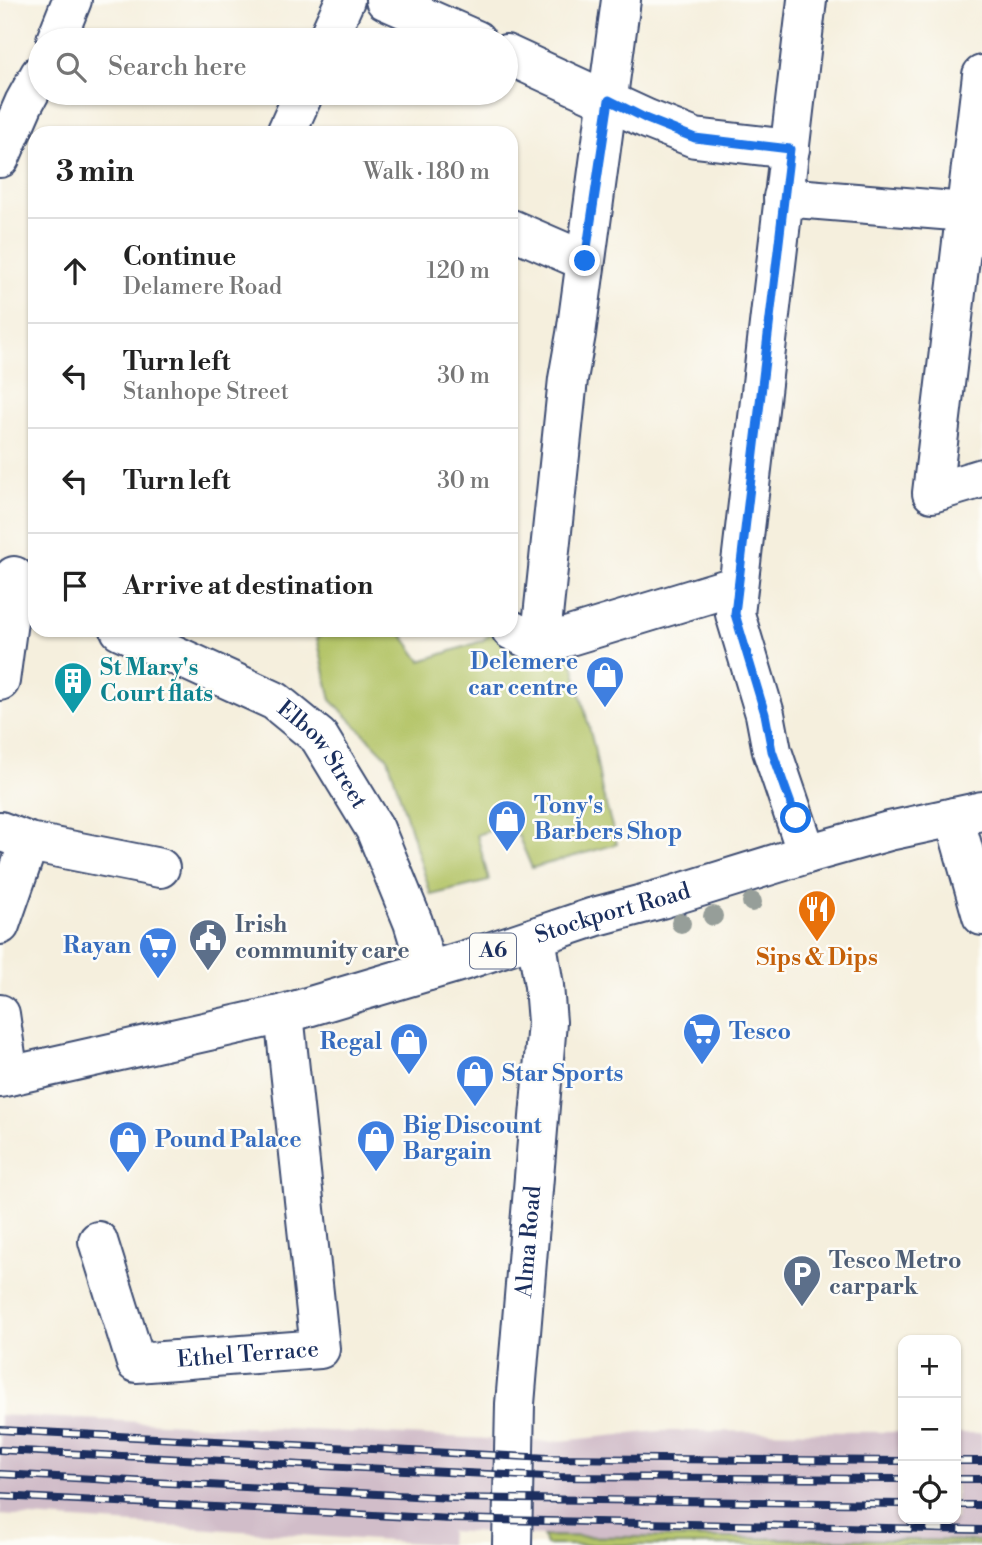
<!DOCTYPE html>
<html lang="en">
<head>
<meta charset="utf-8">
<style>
  :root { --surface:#fff; --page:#f6f6f6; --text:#222; --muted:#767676; --line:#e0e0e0 }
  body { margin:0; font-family:"Libre Bodoni",serif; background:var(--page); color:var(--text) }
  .controls { position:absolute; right:21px; bottom:21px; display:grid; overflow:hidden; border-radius:14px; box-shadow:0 2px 5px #0004 }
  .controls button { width:63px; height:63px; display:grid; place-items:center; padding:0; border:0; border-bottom:2px solid var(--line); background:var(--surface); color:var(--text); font:35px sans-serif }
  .stop { position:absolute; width:21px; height:21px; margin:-16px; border:5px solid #1a73e8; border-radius:50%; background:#fff }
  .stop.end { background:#1a73e8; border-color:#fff; box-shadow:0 2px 7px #0008 }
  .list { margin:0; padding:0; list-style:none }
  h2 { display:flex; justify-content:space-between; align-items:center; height:91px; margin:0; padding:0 28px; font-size:30px }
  h2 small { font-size:23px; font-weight:400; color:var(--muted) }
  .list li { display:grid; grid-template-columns:46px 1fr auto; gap:21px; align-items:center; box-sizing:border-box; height:105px; padding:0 28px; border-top:2px solid var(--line) }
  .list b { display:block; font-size:26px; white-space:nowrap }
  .list p { margin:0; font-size:23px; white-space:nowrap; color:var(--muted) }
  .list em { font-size:23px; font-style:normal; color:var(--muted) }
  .icon { flex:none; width:38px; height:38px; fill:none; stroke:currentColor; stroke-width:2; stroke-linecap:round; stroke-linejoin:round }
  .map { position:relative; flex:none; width:982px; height:1545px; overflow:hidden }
  .search { position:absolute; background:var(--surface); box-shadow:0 2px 5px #0004; left:28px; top:28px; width:490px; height:77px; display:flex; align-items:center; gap:18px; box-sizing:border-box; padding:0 24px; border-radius:38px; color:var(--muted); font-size:26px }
  .panel { position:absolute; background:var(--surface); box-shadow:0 2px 5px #0004; left:28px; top:126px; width:490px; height:511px; border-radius:21px }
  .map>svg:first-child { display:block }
</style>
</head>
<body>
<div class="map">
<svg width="982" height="1545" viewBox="0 0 982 1545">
  <rect width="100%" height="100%" fill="#fdfcf7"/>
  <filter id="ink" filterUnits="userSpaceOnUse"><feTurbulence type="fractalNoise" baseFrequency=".0143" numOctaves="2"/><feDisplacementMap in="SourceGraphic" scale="14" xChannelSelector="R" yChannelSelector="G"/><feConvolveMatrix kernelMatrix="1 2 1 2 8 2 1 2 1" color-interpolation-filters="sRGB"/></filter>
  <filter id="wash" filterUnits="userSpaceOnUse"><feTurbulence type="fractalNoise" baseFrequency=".00686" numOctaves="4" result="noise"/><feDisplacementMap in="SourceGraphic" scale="28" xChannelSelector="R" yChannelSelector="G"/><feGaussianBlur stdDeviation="1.57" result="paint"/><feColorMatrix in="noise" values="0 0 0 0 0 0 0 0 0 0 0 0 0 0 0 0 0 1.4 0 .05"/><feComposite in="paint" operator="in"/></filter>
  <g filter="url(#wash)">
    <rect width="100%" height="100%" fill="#f5efdd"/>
    <path fill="#d1bdc9" d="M0,1415l549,27 110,-11 244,1v87h53v-86h26v112h-436l-3,-9 -93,-5 -1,14 -449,-30z"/>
    <g fill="#b4c467" stroke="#687a62" stroke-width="2">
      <path d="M517,611l53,40 24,96 8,44 15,53 -85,24 -14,-33 -12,3 -4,-12 -25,9 12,46 -58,14 -43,-137 -57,-58 -14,-62 12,-8h70l22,31 61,-20z"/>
      <path d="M543,1536l439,5v4h-436z"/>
    </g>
  </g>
  <g filter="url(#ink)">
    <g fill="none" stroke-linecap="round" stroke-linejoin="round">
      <defs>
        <g id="minor">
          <path d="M385,0l91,40"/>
          <path d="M807,0l-72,614 30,100 7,37 35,103"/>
          <path d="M56,40l16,-40"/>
          <path d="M327,40l18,-40"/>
          <path d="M506,54l141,65 48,19 95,11"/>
          <path d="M982,75l-50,418 50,-15"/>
          <path d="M286,133l18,-40"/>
          <path d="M0,158l24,-55 16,-29"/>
          <path d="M783,197l183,15"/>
          <path d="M511,229l74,32"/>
          <path id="s1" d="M120,630l155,71 44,36 56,92 38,93 15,49"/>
          <path d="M511,630l29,15 198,-60"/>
          <path d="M540,645l28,-266 8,-45 45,-334"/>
          <path d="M0,681l14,-105"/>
          <path d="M954,817l28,99"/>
          <path d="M0,831l29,11 131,26"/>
          <path d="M0,925l29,-83"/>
          <path d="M0,1014l9,62"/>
          <path id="s2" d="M98,1241l38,122 184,-14 -36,-335"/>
          <path id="s3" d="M512,1545l3,-141 32,-382 -3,-36 -8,-49"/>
        </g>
        <g id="highway">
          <path id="s4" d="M0,1078l284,-64 185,-55 125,-42 67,-18 146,-45 82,-23 93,-20"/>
        </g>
      </defs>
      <use href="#minor" stroke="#3c4c71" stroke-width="42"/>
      <use href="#highway" stroke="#3c4c71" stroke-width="42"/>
      <use href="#minor" stroke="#fff" stroke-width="38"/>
      <use href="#highway" stroke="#fff" stroke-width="38"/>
      <defs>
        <g id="rail">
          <path d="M0,1430l548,28 355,3"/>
          <path d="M0,1450l547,27 356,2"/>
          <path d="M956,1461h26"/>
          <path d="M0,1474l452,24 451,6"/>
          <path d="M956,1479h26"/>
          <path d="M0,1496l451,23 531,11"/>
          <path d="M956,1505h26"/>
        </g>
      </defs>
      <use href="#rail" stroke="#1b2f5e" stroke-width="8"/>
      <use href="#rail" stroke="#fdfcf7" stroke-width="5" stroke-dasharray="16" stroke-linecap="butt"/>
    </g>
    <g fill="#969e99">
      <circle cx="752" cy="902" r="10"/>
      <circle cx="713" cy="916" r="10"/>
      <circle cx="681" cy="923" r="10"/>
    </g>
  </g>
  <g fill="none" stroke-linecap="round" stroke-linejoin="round" filter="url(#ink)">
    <path stroke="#1a73e8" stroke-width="9" d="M585,261l24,-161 38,19 48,19 95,11 -55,465 30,100 7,37 24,67"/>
  </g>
  <defs>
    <symbol id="shop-pin" viewBox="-11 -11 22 30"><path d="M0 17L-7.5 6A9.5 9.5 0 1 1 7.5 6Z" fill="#3f7fe0" stroke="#fdfcf7"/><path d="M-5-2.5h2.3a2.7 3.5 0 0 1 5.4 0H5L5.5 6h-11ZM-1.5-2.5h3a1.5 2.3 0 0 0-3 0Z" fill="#fff"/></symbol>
    <symbol id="building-pin" viewBox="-11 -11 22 30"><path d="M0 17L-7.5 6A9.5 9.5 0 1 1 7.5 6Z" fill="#0f9aa8" stroke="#fdfcf7"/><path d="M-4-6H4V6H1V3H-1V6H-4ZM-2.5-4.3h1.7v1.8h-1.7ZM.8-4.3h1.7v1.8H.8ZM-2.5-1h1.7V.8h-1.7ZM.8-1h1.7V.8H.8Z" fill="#fff"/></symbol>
    <symbol id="restaurant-pin" viewBox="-11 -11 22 30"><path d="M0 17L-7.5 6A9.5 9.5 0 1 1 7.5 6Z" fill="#e8710a" stroke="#fdfcf7"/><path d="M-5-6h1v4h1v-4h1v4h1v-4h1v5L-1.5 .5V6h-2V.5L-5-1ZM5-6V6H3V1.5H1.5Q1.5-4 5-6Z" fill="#fff"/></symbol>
    <symbol id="civic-pin" viewBox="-11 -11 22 30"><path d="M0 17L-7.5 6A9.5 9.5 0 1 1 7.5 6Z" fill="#5c6f8a" stroke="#fdfcf7"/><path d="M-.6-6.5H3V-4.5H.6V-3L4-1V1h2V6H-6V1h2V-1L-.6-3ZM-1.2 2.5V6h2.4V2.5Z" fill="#fff"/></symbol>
    <symbol id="supermarket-pin" viewBox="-11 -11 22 30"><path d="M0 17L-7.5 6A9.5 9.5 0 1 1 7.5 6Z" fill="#3f7fe0" stroke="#fdfcf7"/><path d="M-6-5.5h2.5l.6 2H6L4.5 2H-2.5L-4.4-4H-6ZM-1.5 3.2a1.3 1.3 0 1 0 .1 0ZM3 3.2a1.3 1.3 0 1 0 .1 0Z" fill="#fff"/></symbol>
    <symbol id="parking-pin" viewBox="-11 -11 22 30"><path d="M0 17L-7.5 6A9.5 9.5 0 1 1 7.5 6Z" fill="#5c6f8a" stroke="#fdfcf7"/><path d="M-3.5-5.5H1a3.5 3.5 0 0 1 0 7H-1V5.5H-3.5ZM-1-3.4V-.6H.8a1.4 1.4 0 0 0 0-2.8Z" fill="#fff"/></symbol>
  </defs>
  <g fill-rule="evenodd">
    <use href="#shop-pin" x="583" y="653" width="44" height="60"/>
    <use href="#building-pin" x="51" y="659" width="44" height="60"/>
    <use href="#shop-pin" x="485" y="797" width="44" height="60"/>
    <use href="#restaurant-pin" x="795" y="887" width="44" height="60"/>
    <use href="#civic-pin" x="186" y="916" width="44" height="60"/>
    <use href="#supermarket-pin" x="136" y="924" width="44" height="60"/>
    <use href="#supermarket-pin" x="680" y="1010" width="44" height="60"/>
    <use href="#shop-pin" x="387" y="1020" width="44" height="60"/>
    <use href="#shop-pin" x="453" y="1052" width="44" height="60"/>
    <use href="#shop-pin" x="354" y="1117" width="44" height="60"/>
    <use href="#shop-pin" x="106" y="1118" width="44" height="60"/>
    <use href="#parking-pin" x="780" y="1252" width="44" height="60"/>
  </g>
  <g text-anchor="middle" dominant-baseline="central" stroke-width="5" stroke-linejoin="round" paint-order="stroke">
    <rect fill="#fdfcf7" stroke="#5f6c8c" stroke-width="2" x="470" y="933.5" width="46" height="35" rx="5"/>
    <g font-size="21" font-weight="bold" fill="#1b2f5e">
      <text x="493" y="951">A6</text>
    </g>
    <g font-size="23" font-weight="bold" fill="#366cbe" stroke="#fdfcf7" text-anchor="start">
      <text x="578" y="662" text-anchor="end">Delemere<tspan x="578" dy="26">car centre</tspan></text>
      <text x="534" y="806">Tony's<tspan x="534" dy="26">Barbers Shop</tspan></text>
      <text x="131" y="946" text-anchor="end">Rayan</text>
      <text x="729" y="1032">Tesco</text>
      <text x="382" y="1042" text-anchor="end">Regal</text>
      <text x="502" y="1074">Star Sports</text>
      <text x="403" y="1126">Big Discount<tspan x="403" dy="26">Bargain</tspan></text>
      <text x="155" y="1140">Pound Palace</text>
    </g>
    <g font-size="23" font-weight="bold" fill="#0d838f" stroke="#fdfcf7" text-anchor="start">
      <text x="100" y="668">St Mary's<tspan x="100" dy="26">Court flats</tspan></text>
    </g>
    <g font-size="23" fill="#1b2f5e" stroke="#fdfcf7">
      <text stroke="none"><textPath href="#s1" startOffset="243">Elbow Street</textPath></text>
      <text stroke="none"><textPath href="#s4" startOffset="635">Stockport Road</textPath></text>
      <text stroke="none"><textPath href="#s3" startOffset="304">Alma Road</textPath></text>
      <text stroke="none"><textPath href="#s2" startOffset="240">Ethel Terrace</textPath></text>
    </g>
    <g font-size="23" font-weight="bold" fill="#4e5e75" stroke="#fdfcf7" text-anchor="start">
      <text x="235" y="925">Irish<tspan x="235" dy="26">community care</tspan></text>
      <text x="829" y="1261">Tesco Metro<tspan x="829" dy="26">carpark</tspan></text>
    </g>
    <g font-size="23" font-weight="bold" fill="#c56008" stroke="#fdfcf7">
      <text x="817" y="958">Sips &amp; Dips</text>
    </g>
  </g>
</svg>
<div class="controls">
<button>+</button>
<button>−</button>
<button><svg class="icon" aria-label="locate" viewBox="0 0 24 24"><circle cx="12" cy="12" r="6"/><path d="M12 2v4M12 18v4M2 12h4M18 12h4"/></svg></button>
</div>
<div class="stop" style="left:796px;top:818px"></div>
<div class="stop end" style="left:585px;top:261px"></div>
<div class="search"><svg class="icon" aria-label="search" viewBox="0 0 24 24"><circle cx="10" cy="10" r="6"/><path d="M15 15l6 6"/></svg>Search here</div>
<section class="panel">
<h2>3 min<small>Walk · 180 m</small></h2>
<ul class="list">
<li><svg class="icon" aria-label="ahead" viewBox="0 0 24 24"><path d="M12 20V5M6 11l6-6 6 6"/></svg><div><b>Continue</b><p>Delamere Road</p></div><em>120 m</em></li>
<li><svg class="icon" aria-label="left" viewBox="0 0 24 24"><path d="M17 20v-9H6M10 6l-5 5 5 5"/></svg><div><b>Turn left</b><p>Stanhope Street</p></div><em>30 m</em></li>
<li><svg class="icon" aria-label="left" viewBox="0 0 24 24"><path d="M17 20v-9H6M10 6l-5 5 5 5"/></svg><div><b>Turn left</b></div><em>30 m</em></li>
<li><svg class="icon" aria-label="arrive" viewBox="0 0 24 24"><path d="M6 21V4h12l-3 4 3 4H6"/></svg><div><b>Arrive at destination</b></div></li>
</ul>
</section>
</div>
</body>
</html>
